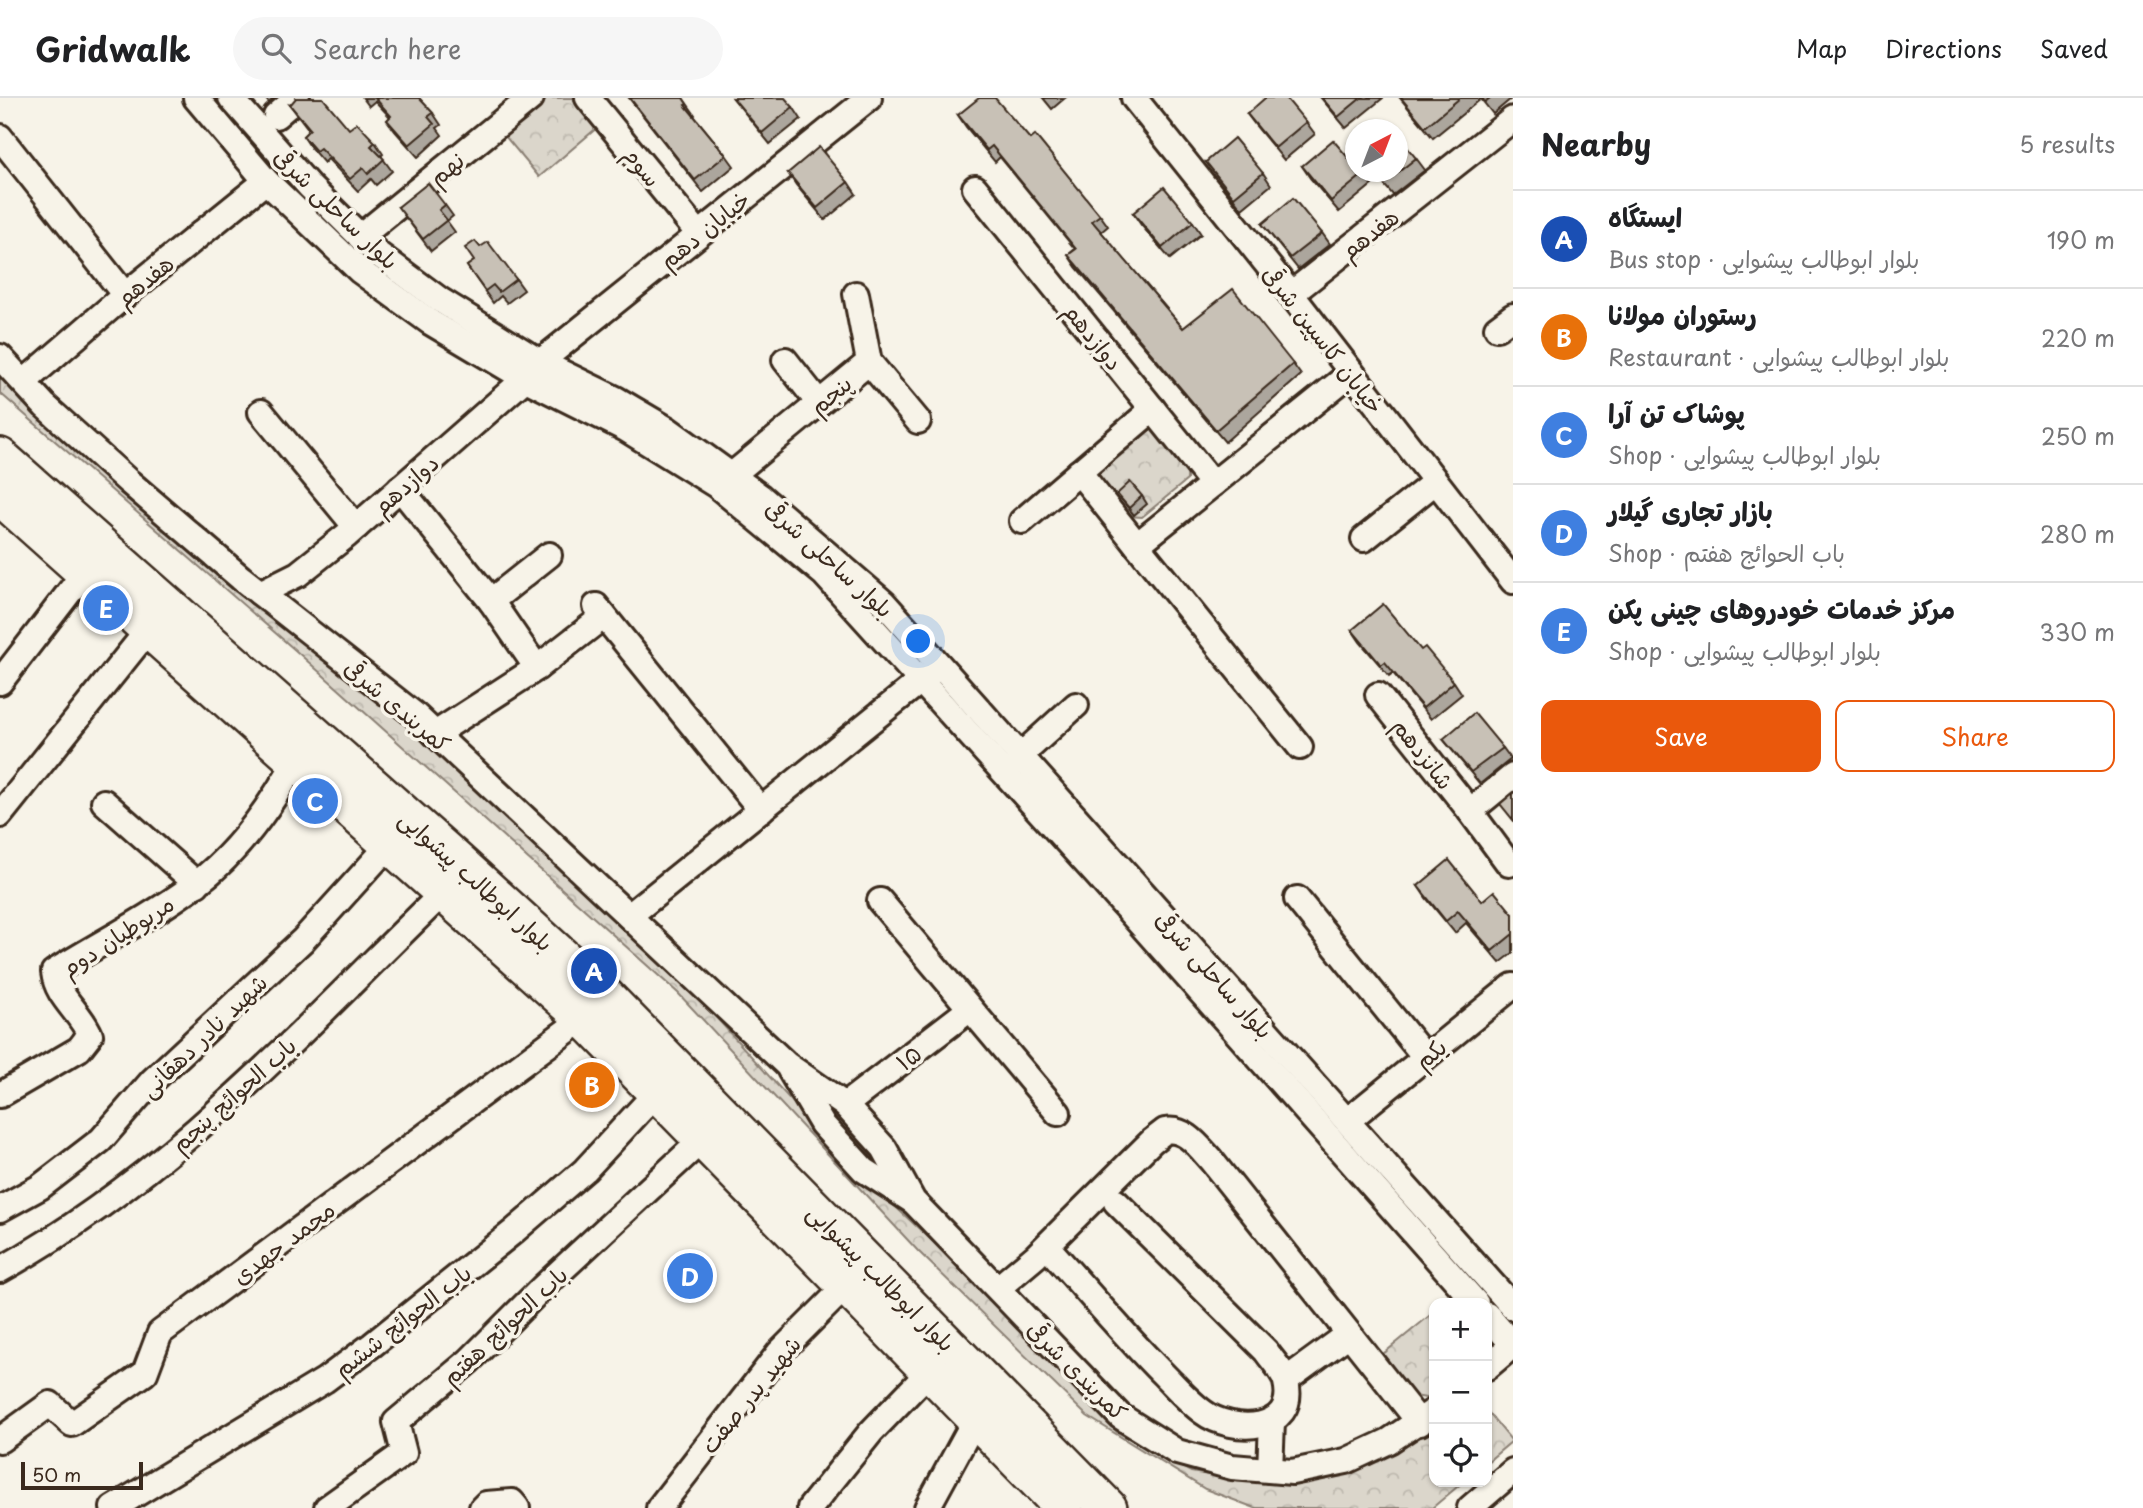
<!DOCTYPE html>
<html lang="en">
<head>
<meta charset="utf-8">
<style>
  :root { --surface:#fff; --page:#f6f6f6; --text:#202124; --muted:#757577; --line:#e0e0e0; --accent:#ea580c }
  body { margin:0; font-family:"Playpen Sans","Playpen Sans Arabic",sans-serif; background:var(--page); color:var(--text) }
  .controls { position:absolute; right:21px; bottom:21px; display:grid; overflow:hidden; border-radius:14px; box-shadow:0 2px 5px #0004 }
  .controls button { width:63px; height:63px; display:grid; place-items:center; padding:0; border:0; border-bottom:2px solid var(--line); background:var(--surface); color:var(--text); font:35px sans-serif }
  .compass { position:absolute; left:1345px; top:21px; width:63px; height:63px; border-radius:50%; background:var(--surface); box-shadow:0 2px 5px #0004; rotate:42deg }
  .scale { position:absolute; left:21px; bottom:18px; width:122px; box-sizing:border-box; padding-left:7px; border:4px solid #3b2a1e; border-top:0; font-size:19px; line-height:24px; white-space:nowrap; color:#3b2a1e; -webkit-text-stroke:5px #f7f3e8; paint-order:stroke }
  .you { position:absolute; left:919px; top:544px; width:24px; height:24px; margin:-18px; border:5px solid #fff; border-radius:50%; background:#1a73e8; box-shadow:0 0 0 10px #1a73e833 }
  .badge { display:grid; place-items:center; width:46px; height:46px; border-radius:50%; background:var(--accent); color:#fff; font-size:23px; font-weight:700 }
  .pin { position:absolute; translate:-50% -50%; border:4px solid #fff; box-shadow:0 2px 7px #0006 }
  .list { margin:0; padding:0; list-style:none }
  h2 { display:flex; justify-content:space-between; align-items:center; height:91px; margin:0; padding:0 28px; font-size:30px }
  h2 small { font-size:23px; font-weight:400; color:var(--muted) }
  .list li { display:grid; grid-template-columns:46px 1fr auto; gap:21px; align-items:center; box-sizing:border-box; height:98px; padding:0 28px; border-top:2px solid var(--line) }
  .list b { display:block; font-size:26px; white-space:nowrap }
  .list p { margin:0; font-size:23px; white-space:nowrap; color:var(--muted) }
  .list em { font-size:23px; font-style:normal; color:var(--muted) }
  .actions { display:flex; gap:14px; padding:21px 28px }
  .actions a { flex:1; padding:16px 0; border:2px solid var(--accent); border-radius:14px; text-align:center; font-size:24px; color:var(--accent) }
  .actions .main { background:var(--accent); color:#fff }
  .icon { flex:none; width:38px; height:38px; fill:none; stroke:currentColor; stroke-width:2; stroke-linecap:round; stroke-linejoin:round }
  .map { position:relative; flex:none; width:1513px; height:1410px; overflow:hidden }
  header { display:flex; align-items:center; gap:42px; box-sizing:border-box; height:98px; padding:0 35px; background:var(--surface); border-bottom:2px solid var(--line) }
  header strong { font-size:33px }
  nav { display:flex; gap:38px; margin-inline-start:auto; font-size:24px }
  .search { width:490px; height:63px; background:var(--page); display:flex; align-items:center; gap:18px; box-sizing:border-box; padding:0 24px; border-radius:38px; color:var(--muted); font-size:26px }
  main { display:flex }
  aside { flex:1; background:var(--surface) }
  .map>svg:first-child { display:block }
</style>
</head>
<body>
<header>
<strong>Gridwalk</strong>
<div class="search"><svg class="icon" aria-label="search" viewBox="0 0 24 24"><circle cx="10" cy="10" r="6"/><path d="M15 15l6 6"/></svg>Search here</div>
<nav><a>Map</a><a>Directions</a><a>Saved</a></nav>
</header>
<main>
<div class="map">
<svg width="1513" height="1410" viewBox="0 0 1513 1410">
  <defs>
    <pattern id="park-crowns" width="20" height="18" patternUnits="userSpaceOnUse" patternTransform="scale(1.75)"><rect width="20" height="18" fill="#dbd6cb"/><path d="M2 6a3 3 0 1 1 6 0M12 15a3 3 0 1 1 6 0" fill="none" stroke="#bdb8ae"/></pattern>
  </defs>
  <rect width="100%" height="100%" fill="#f7f3e8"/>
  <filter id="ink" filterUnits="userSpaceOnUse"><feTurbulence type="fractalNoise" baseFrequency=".0143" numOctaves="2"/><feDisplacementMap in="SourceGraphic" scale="14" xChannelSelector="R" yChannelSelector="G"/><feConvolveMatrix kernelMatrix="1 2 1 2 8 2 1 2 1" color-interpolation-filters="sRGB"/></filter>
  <g filter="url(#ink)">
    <g fill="url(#park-crowns)" stroke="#8b8074" stroke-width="2">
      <path d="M538,0h38l23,28 -60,51 -39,-47z"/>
      <path d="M257,44l37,41 -5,7 -39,-40z"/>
      <path d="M0,268l71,81 157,135 178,139 278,261 160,177 125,116 148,157 74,40 61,10 73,-4 53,-17 56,-35v56h29l-31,26h-177l-50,-19 -118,-73 -169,-165 -240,-258 -383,-343 -295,-257z"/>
      <path d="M1145,332h13l30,35 -1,15 -45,37 -14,-1 -29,-35v-14z"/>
      <path d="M832,1014h9l35,36 -2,12 -9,-1 -34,-34z"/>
      <path d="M1434,1214v84l-3,3 -16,-3 -32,-42z"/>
      <path d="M1487,1313l25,30 -25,21z"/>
    </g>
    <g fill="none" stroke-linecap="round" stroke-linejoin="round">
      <defs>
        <g id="minor">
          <path d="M196,0l70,83 94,90 70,51 94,56 102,51 90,56 108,89 273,301 379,428"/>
          <path d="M231,0l79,89 68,67 62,46 100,62 76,37 51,30 94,68 122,105 630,705"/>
          <path d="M588,0l110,135"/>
          <path d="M1134,0l157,196 222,287"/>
          <path d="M276,18l21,-18"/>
          <path d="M0,39l125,158"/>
          <path d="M975,90l238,296"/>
          <path d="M360,139l171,-139"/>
          <path d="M856,196l13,68"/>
          <path d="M1291,196l222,-175"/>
          <path d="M1497,230l16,-12"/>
          <path d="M0,259l45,49 84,76 112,96 174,137 371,349 59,41 39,43 29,53 207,215 57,36 55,15 60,5 54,-11 43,-20 45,-30"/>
          <path d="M785,262l34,43"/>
          <path d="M24,284l101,-87 141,-114"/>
          <path d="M261,314l95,115"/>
          <path d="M1079,374l58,73"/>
          <path d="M732,377l137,-113 49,59"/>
          <path d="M400,390l91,113 46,67"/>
          <path d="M1022,423l131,-112"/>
          <path d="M1364,441l71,-57"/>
          <path d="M260,495l38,-19 49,-39 179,-157 14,-16 329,-264"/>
          <path d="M491,503l58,-46"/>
          <path d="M596,508l165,204"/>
          <path d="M0,584l85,-110"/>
          <path d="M1378,597l92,116 43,-35"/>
          <path d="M435,636l102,-66 67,-52"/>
          <path d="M1300,649l-163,-202 214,-172"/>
          <path d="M1019,659l57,-52"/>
          <path d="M104,704l93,82"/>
          <path d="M1470,713l39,53"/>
          <path d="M0,717l149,-186"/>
          <path d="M1297,801l128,158"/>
          <path d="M880,803l178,212"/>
          <path d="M629,818l305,-246"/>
          <path d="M790,972l32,54 42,46 47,30"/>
          <path d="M0,997l79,-46 11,-14c-10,-24 -33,-37 -36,-63 46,-29 98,-55 142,-88 42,-31 76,-80 101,-125"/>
          <path d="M845,1007l125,-96"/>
          <path d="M1347,1023l166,-135"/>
          <path d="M0,1111l40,-22 61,-47 51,-59 151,-141 88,-97"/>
          <path d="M1052,1154c37,41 73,84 112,123 12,12 25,27 39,37 29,22 95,21 83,-30 -2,-10 -14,-22 -20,-31l-150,-149"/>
          <path d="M0,1172c172,-95 305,-243 445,-379"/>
          <path d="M998,1190l38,-32 116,-115 13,-10c20,-4 34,16 46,29l209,263"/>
          <path d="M1487,1217l26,30"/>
          <path d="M1487,1269l26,-22"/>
          <path d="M1286,1282l63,-46"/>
          <path d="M0,1342l50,-36 22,20 73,-51 15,-40 424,-315"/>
          <path d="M1270,1372l2,-48"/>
          <path d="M113,1410l212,-128 47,-35 141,-113 72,-62 73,-79"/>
          <path d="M327,1410l77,-55 -8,-31 73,-61 73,-73 161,-149"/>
          <path d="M482,1410l4,-4 26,-2 5,6"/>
          <path d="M659,1410l120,-155 67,-67"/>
          <path d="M810,1410l61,-76 59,-61"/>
          <path d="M927,1410l49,-90"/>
          <path d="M1470,1410l43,-37"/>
        </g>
        <g id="highway">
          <path d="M0,359l458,405 147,134 503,512"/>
          <path d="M0,398l584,522 480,490"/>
        </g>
      </defs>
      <use href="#minor" stroke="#3b2a1e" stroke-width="30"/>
      <use href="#highway" stroke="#3b2a1e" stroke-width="42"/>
      <use href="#minor" stroke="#f7f3e8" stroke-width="24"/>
      <use href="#highway" stroke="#f7f3e8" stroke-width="37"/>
    </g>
    <g fill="#aca69d" stroke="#3b2a1e" stroke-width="2">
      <path d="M265,0h9l-5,5z"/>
      <path d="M363,0h56l14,15 8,12 -4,3 5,7 -24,22 -23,-26 -8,-11 3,-3 -15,-16 -6,5z"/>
      <path d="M629,0h54l12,17 -1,1 32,39 8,11 -31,26z"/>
      <path d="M733,0l60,9 8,12 -31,25z"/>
      <path d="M1043,0h22l-13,11z"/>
      <path d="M1321,0h62l-37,30z"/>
      <path d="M1400,0h112l-19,16 -12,-15 -48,39z"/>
      <path d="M290,7l59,24 26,13 8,12 -2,2 11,15 -16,14 -5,-6 -13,12 -30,-32 -4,4 -13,-15 -8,-12 6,-6z"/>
      <path d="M1247,16l59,8 9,12 -31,26 -29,-35z"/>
      <path d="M958,17l72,24 70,76 8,11 -7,6 82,96 110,36 8,11 -76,67 -149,-175 -8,-12 7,-6 -75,-92 -5,5 -29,-35z"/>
      <path d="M1416,60l9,12 -32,25 -14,-16 -40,33 -29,-34 -8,-12 53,6h42z"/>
      <path d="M1206,64l57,11 8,12 -29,24z"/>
      <path d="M788,75l60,9 8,12 -31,26 -29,-35z"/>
      <path d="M445,107l8,11 -6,5 8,11 -24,19 -33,-44z"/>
      <path d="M1133,115l60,9 8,12 -31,25 -29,-34z"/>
      <path d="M1262,126l60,9 8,11 -32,25z"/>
      <path d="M480,149l36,32 8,11 -17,13 -6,-7 -8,7 -26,-37 7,-5z"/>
      <path d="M1117,396l25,2 5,8 -13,11z"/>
      <path d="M1352,532l69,20 33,32 8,12 -31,25 -38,-46 -4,3 -29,-34z"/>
      <path d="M1443,641l60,9 8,11 -31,25 -28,-34z"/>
      <path d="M1418,788l64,15 31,13v39l-13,10 -34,-40 -11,10 -29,-35z"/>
    </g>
    <g fill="#c8c1b6" stroke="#3b2a1e" stroke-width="2">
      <path d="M296,0h27l26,31 8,-6 18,19 -4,4 13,13 -16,15 -5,-6 -13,11 -30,-31 -4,3 -13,-15 7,-7 -20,-24z"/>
      <path d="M375,0h44l14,15 -5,4 6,7 -25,21 -22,-25 4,-4z"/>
      <path d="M630,0h53l4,6 -2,1 41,50 -31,25z"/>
      <path d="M733,0h52l8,9 -31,26z"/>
      <path d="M979,0h16l35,41 5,-4 65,80 -8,6 91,107 50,-39 60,75 -77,66 -148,-175 8,-6 -84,-103 -5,4 -29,-35z"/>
      <path d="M1265,0h21l20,24 -31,26 -28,-34z"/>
      <path d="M1322,0h39l-23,19z"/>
      <path d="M1401,0h59l-35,29z"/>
      <path d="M1482,0h8l-5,4z"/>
      <path d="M1397,37l19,23 -31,25 -10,-11h22z"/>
      <path d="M1234,40l29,35 -29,24 -28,-35z"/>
      <path d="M1333,42l17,20 5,-5v17h11l-35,29 -29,-35z"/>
      <path d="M819,49l29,35 -31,26 -29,-35z"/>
      <path d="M428,85l17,22 -6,5 8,10 -24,19 -25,-32z"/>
      <path d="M1164,89l29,35 -31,26 -29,-35z"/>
      <path d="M1293,100l29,35 -32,25 -28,-34z"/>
      <path d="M475,143l5,6 8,-5 28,37 -17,13 -6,-7 -8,6 -18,-25 7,-5 -9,-13z"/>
      <path d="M1130,384l12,14 -13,12 -12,-14z"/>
      <path d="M1383,506l38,46 4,-3 29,35 -31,26 -38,-46 -4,3 -29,-35z"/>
      <path d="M1474,615l29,35 -32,24 -28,-33z"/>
      <path d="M1513,695v27l-13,-16z"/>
      <path d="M1449,762l33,41 12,-10 19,23v20l-21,17 -34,-40 -12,10 -28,-35z"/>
    </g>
  </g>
  <g text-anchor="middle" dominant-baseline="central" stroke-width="7" stroke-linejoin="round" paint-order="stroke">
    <g font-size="23" fill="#3b2a1e" stroke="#f7f3e8">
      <text transform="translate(643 68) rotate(51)">سوم</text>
      <text transform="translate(446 70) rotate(-40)">نهم</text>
      <text transform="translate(337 110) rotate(44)">بلوار ساحلی شرقی</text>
      <text transform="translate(704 131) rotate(-39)">خیابان دهم</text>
      <text transform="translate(1369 135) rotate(-38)">هفدهم</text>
      <text transform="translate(144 182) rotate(-39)">هفدهم</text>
      <text transform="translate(1094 238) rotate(51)">دوازدهم</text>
      <text transform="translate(1324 241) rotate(52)">خیابان کاسپین شرقی</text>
      <text transform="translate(830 296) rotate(-40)">پنجم</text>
      <text transform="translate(405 386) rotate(-41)">دوازدهم</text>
      <text transform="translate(830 460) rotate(42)">بلوار ساحلی شرقی</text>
      <text transform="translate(398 607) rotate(40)">کمربندی شرقی</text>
      <text transform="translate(1424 655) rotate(52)">شانزدهم</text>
      <text transform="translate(477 782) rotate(42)">بلوار ابوطالب پیشوایی</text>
      <text transform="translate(117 837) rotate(-33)">مربوطیان دوم</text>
      <text transform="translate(1215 876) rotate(48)">بلوار ساحلی شرقی</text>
      <text transform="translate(203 937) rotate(-44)">شهید نادر دهقانی</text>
      <text transform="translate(1430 955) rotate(-39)">یکم</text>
      <text transform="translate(908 959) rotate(-37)">۱۵</text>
      <text transform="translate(233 996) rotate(-42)">باب الحوائج پنجم</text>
      <text transform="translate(283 1144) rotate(-37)">محمد جهدی</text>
      <text transform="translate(882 1179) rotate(45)">بلوار ابوطالب پیشوایی</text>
      <text transform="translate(402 1222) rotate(-38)">باب الحوائج ششم</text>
      <text transform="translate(504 1227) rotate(-43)">باب الحوائج هفتم</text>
      <text transform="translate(1078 1272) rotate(45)">کمربندی شرقی</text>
      <text transform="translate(750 1296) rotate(-51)">شهید پدر صفت</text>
    </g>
  </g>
</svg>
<div class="controls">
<button>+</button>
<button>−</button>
<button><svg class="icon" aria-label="locate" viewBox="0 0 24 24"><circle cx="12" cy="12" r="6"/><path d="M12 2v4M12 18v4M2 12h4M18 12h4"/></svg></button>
</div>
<svg class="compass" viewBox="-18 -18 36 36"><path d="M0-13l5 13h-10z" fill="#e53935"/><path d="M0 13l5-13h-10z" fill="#757577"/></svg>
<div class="scale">50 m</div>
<div class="you"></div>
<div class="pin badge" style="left:594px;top:873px;background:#1a4fb4">A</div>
<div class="pin badge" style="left:592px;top:987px;background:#e8710a">B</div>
<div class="pin badge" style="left:315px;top:703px;background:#3f7fe0">C</div>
<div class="pin badge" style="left:690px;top:1178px;background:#3f7fe0">D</div>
<div class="pin badge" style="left:106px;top:510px;background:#3f7fe0">E</div>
</div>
<aside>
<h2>Nearby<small>5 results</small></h2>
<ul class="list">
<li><span class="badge" style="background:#1a4fb4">A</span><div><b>ایستگاه</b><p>Bus stop · بلوار ابوطالب پیشوایی</p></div><em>190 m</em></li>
<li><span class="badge" style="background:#e8710a">B</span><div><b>رستوران مولانا</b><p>Restaurant · بلوار ابوطالب پیشوایی</p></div><em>220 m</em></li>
<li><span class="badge" style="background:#3f7fe0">C</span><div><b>پوشاک تن آرا</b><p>Shop · بلوار ابوطالب پیشوایی</p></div><em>250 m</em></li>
<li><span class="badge" style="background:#3f7fe0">D</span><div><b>بازار تجاری گیلار</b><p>Shop · باب الحوائج هفتم</p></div><em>280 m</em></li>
<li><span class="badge" style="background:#3f7fe0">E</span><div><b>مرکز خدمات خودروهای چینی پکن</b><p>Shop · بلوار ابوطالب پیشوایی</p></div><em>330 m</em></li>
</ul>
<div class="actions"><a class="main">Save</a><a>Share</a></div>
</aside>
</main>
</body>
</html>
